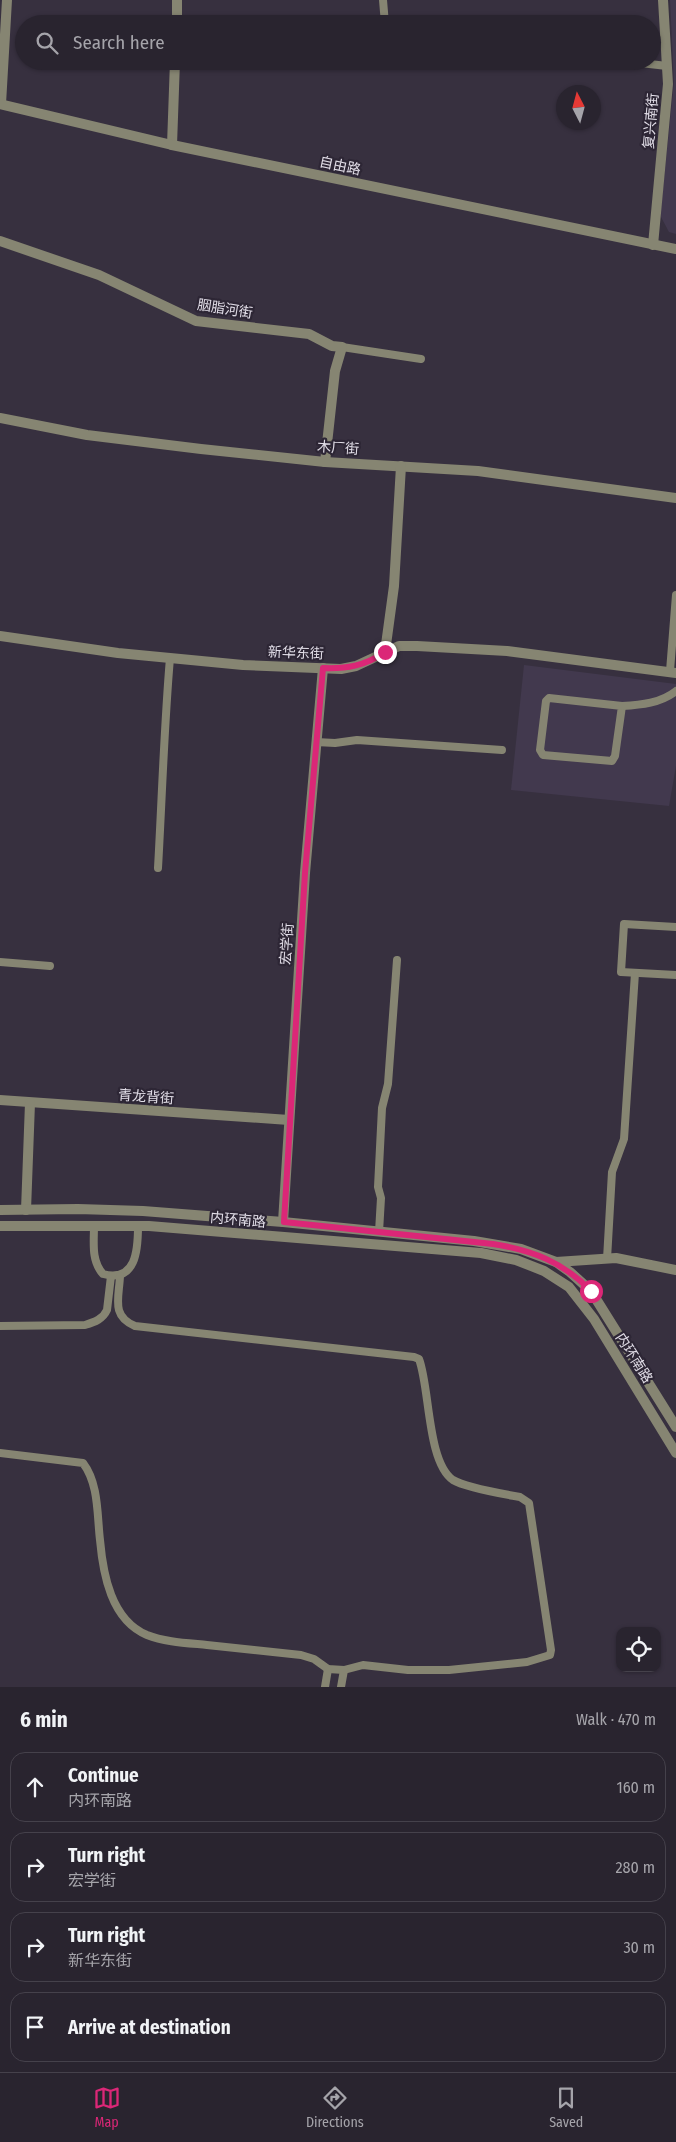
<!DOCTYPE html>
<html lang="en">
<head>
<meta charset="utf-8">
<style>
  :root { --surface:#29242f; --page:#35303b; --text:#f1f3f6; --muted:#a5a4aa; --line:#45414b; --accent:#db2777 }
  body { margin:0; font-family:"Fira Sans Condensed","Noto Sans SC",sans-serif; background:var(--page); color:var(--text) }
  .controls { position:absolute; right:15px; bottom:15px; display:grid; overflow:hidden; border-radius:10px; box-shadow:0 1px 4px #0004 }
  .controls button { width:45px; height:45px; display:grid; place-items:center; padding:0; border:0; border-bottom:1px solid var(--line); background:var(--surface); color:var(--text); font:25px sans-serif }
  .compass { position:absolute; left:556px; top:85px; width:45px; height:45px; border-radius:50%; background:var(--surface); box-shadow:0 1px 4px #0004; rotate:354deg }
  .stop { position:absolute; width:15px; height:15px; margin:-11px; border:4px solid #db2777; border-radius:50%; background:#fff }
  .stop.end { background:#db2777; border-color:#fff; box-shadow:0 1px 5px #0008 }
  .list { margin:0; padding:0; list-style:none }
  h2 { display:flex; justify-content:space-between; align-items:center; height:65px; margin:0; padding:0 20px; font-size:21px }
  h2 small { font-size:16px; font-weight:400; color:var(--muted) }
  .list li { display:grid; grid-template-columns:32px 1fr auto; gap:15px; align-items:center; box-sizing:border-box; height:70px; margin:0 10px 10px; padding:0 10px; border:1px solid var(--line); border-radius:15px }
  .list b { display:block; font-size:19px; white-space:nowrap }
  .list p { margin:0; font-size:16px; white-space:nowrap; color:var(--muted) }
  .list em { font-size:16px; font-style:normal; color:var(--muted) }
  .icon { flex:none; width:28px; height:28px; fill:none; stroke:currentColor; stroke-width:2; stroke-linecap:round; stroke-linejoin:round }
  .map { position:relative; flex:none; width:676px; height:1687px; overflow:hidden }
  .search { position:absolute; background:var(--surface); box-shadow:0 1px 4px #0004; left:15px; right:15px; top:15px; height:55px; display:flex; align-items:center; gap:12px; box-sizing:border-box; padding:0 18px; border-radius:28px; color:var(--muted); font-size:19px }
  .sheet { height:385px; background:var(--surface) }
  nav { display:flex; justify-content:space-around; align-items:center; box-sizing:border-box; height:70px; border-top:1px solid var(--line); background:var(--surface); font-size:14px; color:var(--muted) }
  nav a { display:grid; justify-items:center; gap:2px }
  nav .on { color:var(--accent) }
  .map>svg:first-child { display:block }
</style>
</head>
<body>
<div class="map">
<svg width="676" height="1687" viewBox="0 0 676 1687">
  <rect width="100%" height="100%" fill="#37303f"/>
  <g fill="#42394e">
    <path d="M670,0h6v234l-7,-2 -8,-15v-9l13,-126z"/>
    <path d="M524,665l152,19v82l-7,40 -158,-16z"/>
  </g>
  <g fill="none" stroke-linecap="round" stroke-linejoin="round">
    <g stroke="#868572" stroke-width="8">
      <path d="M383,0l2,24"/>
      <path d="M623,61l44,5"/>
      <path d="M342,347l79,12"/>
      <path d="M670,671l6,-76"/>
      <path d="M549,698l73,8 -7,50 -3,5 -69,-6 -3,-5 6,-49z"/>
      <path d="M622,706c19,-1 39,-3 54,-15"/>
      <path d="M316,742l19,1 22,-3 145,10"/>
      <path d="M158,868c4,-70 6,-140 12,-210"/>
      <path d="M676,927l-52,-3 -3,48 55,3"/>
      <path d="M0,962l50,4"/>
      <path d="M94,1226c0,16 -3,35 9,48 33,9 35,-24 35,-48"/>
      <path d="M379,1232l2,-34 -3,-11 4,-79 6,-24 9,-124"/>
      <path d="M607,1259l5,-87 12,-33 11,-166"/>
      <path d="M0,1326l85,-1c10,-3 18,-6 22,-15l4,-34"/>
      <path d="M0,1453l83,10c16,21 14,52 17,77 3,34 11,80 47,95 18,7 40,8 60,10 31,3 63,7 94,10l13,4 14,10 16,1 19,-5 45,5h41l78,-8 23,-7 1,-5 -22,-147 -9,-6c-16,-3 -54,-9 -67,-17 -26,-18 -23,-92 -34,-121l-5,-2 -279,-31c-24,-10 -16,-28 -15,-50"/>
      <path d="M325,1687l3,-18"/>
      <path d="M341,1687l3,-17"/>
    </g>
    <path stroke="#868572" stroke-width="10" d="M1,104l6,-104"/>
    <g stroke="#868572" stroke-width="10">
      <path d="M177,24v-24"/>
      <path d="M172,145l3,-84"/>
      <path d="M0,241l99,34 97,46 113,13 23,12 10,1 -7,24 -10,91"/>
      <path d="M653,245l15,-161 -5,-84"/>
      <path d="M0,418l87,17 114,14 124,13 153,9 198,27"/>
      <path d="M0,636l118,17 125,12 98,4 15,-3 43,-20h18l90,5 169,22"/>
      <path d="M385,652l9,-66 7,-120"/>
      <path d="M0,1100l289,20"/>
      <path d="M26,1210l4,-107"/>
      <path d="M283,1222l22,-349 18,-205"/>
      <path d="M556,1262l60,-4 60,12"/>
    </g>
    <g stroke="#868572" stroke-width="10">
      <path d="M0,104l172,41 504,104"/>
      <path d="M0,1210l78,-1 65,2 140,11 191,19 47,8 35,13 14,10 21,19 85,136"/>
      <path d="M0,1226h149l332,27 35,7 28,11 25,16 25,32 82,134"/>
    </g>
  </g>
  <g fill="none" stroke-linecap="round" stroke-linejoin="round">
    <path stroke="#db2777" stroke-width="6" d="M385,652c-20,14 -39,17 -62,16l-18,205 -21,349 209,22c39,6 70,18 98,47"/>
  </g>
  <g text-anchor="middle" dominant-baseline="central" stroke-width="4.5" stroke-linejoin="round" paint-order="stroke">
    <g font-size="14" fill="#e2dee8" stroke="#2d2635">
      <text transform="translate(651 121) rotate(-85)">复兴南街</text>
      <text transform="translate(340 166) rotate(12)">自由路</text>
      <text transform="translate(225 309) rotate(9)">胭脂河街</text>
      <text transform="translate(338 448) rotate(4)">木厂街</text>
      <text transform="translate(296 653) rotate(2)">新华东街</text>
      <text transform="translate(287 944) rotate(-86)">宏学街</text>
      <text transform="translate(146 1097) rotate(4)">青龙背街</text>
      <text transform="translate(238 1220) rotate(5)">内环南路</text>
      <text transform="translate(634 1358) rotate(58)">内环南路</text>
    </g>
  </g>
</svg>
<div class="controls">
<button><svg class="icon" aria-label="locate" viewBox="0 0 24 24"><circle cx="12" cy="12" r="6"/><path d="M12 2v4M12 18v4M2 12h4M18 12h4"/></svg></button>
</div>
<svg class="compass" viewBox="-18 -18 36 36"><path d="M0-13l5 13h-10z" fill="#e53935"/><path d="M0 13l5-13h-10z" fill="#a5a4aa"/></svg>
<div class="stop" style="left:591px;top:1291px"></div>
<div class="stop end" style="left:385px;top:652px"></div>
<div class="search"><svg class="icon" aria-label="search" viewBox="0 0 24 24"><circle cx="10" cy="10" r="6"/><path d="M15 15l6 6"/></svg>Search here</div>
</div>
<section class="sheet">
<h2>6 min<small>Walk · 470 m</small></h2>
<ul class="list">
<li><svg class="icon" aria-label="ahead" viewBox="0 0 24 24"><path d="M12 20V5M6 11l6-6 6 6"/></svg><div><b>Continue</b><p>内环南路</p></div><em>160 m</em></li>
<li><svg class="icon" aria-label="right" viewBox="0 0 24 24"><path d="M7 20v-9h11M14 6l5 5-5 5"/></svg><div><b>Turn right</b><p>宏学街</p></div><em>280 m</em></li>
<li><svg class="icon" aria-label="right" viewBox="0 0 24 24"><path d="M7 20v-9h11M14 6l5 5-5 5"/></svg><div><b>Turn right</b><p>新华东街</p></div><em>30 m</em></li>
<li><svg class="icon" aria-label="arrive" viewBox="0 0 24 24"><path d="M6 21V4h12l-3 4 3 4H6"/></svg><div><b>Arrive at destination</b></div></li>
</ul>
</section>
<nav>
<a class="on"><svg class="icon" aria-label="map" viewBox="0 0 24 24"><path d="M3 6l6-2 6 2 6-2v14l-6 2-6-2-6 2zM9 4v14M15 6v14"/></svg>Map</a>
<a><svg class="icon" aria-label="directions" viewBox="0 0 24 24"><path d="M12 3l9 9-9 9-9-9zM9 14v-3h6M13 9l2 2-2 2"/></svg>Directions</a>
<a><svg class="icon" aria-label="saved" viewBox="0 0 24 24"><path d="M7 4h10v16l-5-4-5 4z"/></svg>Saved</a>
</nav>
</body>
</html>
